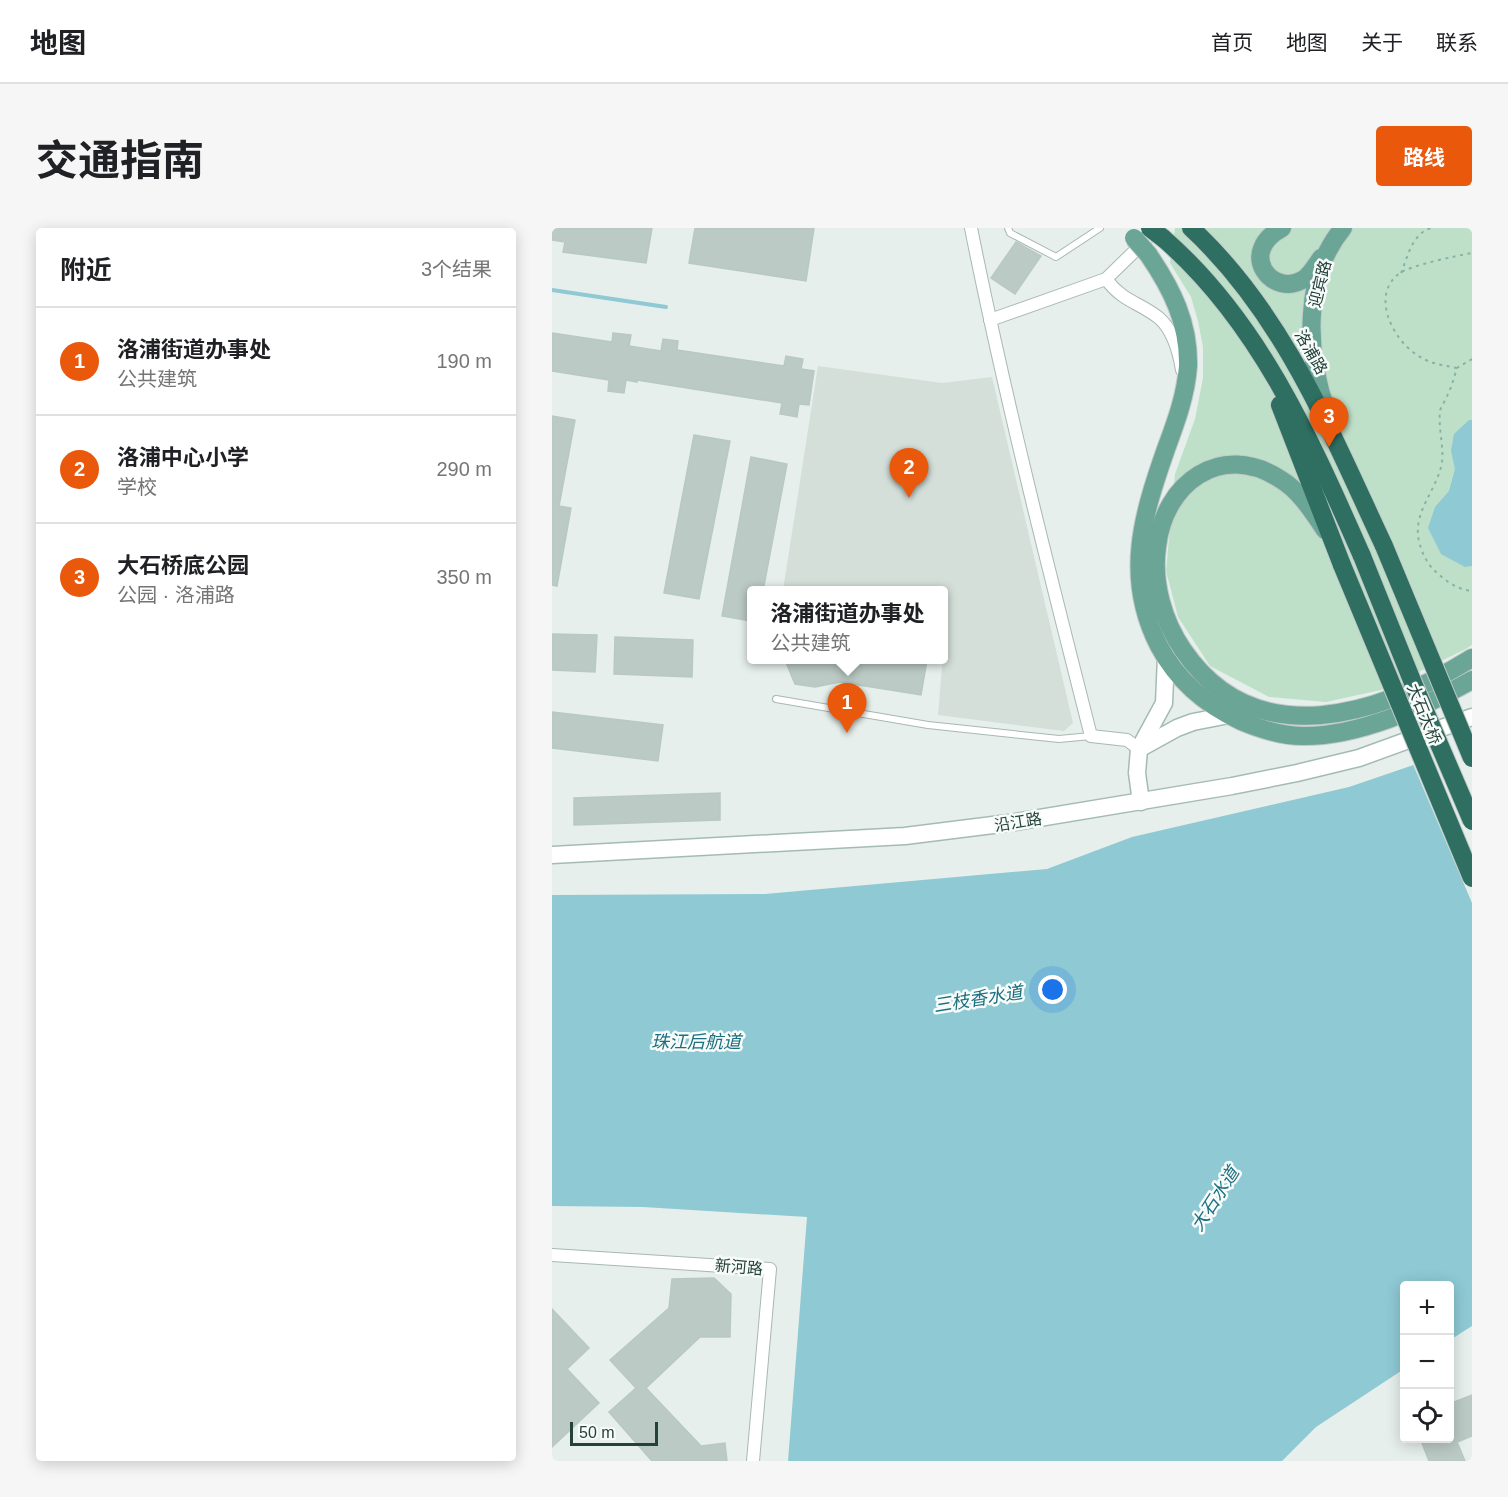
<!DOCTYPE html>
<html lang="zh">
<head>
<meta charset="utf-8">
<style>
  :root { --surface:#fff; --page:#f6f6f6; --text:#202124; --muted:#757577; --line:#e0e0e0; --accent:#ea580c }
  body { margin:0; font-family:Arial,"Noto Sans SC",sans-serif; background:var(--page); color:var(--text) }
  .controls { position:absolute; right:18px; bottom:18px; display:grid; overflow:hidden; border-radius:6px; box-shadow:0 3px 15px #0003 }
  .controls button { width:54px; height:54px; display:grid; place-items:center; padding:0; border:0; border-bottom:2px solid var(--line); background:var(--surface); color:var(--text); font:30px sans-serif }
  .scale { position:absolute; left:18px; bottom:15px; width:88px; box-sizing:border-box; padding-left:6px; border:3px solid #24423a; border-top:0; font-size:16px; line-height:21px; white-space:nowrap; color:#24423a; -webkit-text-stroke:4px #f7fbf9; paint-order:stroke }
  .you { position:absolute; left:501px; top:762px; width:21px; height:21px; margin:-15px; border:4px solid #fff; border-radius:50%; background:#1a73e8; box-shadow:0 0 0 9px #1a73e833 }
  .badge { display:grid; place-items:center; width:39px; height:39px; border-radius:50%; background:var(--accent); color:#fff; font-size:20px; font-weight:700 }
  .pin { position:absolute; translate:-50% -50px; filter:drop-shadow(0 2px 3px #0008) }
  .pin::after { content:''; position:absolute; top:32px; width:21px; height:18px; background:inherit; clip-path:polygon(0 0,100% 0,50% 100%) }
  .popup { position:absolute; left:195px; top:358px; width:201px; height:78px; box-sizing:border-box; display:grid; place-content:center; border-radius:6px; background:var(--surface); filter:drop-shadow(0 2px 4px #0005); font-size:20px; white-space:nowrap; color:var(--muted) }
  .popup b { font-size:22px; color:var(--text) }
  .popup::after { content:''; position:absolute; left:50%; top:100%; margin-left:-12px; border:12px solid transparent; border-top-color:var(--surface) }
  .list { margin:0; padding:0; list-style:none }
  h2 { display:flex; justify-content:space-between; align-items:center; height:78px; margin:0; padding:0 24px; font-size:26px }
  h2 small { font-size:20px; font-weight:400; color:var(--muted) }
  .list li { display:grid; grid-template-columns:39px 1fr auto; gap:18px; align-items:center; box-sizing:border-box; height:108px; padding:0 24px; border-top:2px solid var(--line) }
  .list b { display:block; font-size:22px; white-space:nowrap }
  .list p { margin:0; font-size:20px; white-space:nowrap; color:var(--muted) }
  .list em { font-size:20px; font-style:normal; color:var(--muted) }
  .icon { flex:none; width:33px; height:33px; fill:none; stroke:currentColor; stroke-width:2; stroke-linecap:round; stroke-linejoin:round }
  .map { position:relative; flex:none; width:920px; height:1233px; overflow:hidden; border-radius:6px }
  header { display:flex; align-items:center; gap:36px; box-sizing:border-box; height:84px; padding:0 30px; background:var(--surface); border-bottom:2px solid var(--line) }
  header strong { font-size:28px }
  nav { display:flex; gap:33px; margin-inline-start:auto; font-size:21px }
  .intro { display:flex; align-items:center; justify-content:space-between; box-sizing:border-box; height:144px; padding:0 36px }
  h1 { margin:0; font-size:42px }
  .button { padding:15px 27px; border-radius:6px; background:var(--accent); color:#fff; font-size:21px; font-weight:700 }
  main { display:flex; gap:36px; padding:0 36px }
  aside { flex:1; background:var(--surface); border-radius:6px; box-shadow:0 3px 15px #0003 }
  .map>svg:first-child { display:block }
</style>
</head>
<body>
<header>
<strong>地图</strong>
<nav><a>首页</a><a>地图</a><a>关于</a><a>联系</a></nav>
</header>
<div class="intro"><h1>交通指南</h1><a class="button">路线</a></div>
<main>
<aside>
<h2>附近<small>3个结果</small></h2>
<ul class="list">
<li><span class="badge">1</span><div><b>洛浦街道办事处</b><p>公共建筑</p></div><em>190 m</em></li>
<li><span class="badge">2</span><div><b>洛浦中心小学</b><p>学校</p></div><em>290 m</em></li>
<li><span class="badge">3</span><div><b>大石桥底公园</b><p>公园 · 洛浦路</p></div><em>350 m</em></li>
</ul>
</aside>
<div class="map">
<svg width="920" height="1233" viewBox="0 0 920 1233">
  <rect width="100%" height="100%" fill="#e6efeb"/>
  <path fill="#d4dfda" d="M266,138l124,17 50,-6 81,346 -9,8 -126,-16 6,-73 -1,-52h-160z"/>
  <path fill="#bfe0c8" d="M623,0h297v417l-6,4 -85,41 -55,12 -57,-5 -59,-31 -32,-49 -12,-46 9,-97 20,-55 8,-41v-31l-5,-26 -7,-24 -21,-34z"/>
  <g fill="#8ec9d4">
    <path d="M917,192h3v146l-7,1 -24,-13 -13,-26 7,-21 14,-16 6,-22 -4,-18 3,-17z"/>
    <path d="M920,517v581l-22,14v-54h-46v83l-88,58 -34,34h-494l19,-244 -164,-10 -91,-1v-311l213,-1 282,-25 85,-32 217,-50z"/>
  </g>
  <path fill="#e6efeb" d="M920,514v161l-60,-141z"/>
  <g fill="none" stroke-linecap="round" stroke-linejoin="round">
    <path stroke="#8ec9d4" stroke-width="4" d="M0,62l114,17"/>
  </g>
  <g fill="#bbcac4" stroke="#b8c9c2" stroke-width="1.5">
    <path d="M0,0h100l-6,35 -83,-11 2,-10 -13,-2z"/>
    <path d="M143,0h119l-8,53 -117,-18z"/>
    <path d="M464,14l25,14 -26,38 -24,-16z"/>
    <path d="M0,105l60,9 1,-9 18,2 -2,11 32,5 2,-12 15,2 -1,9 107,16 2,-10 17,3 -2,10 13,2 -5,34 -10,-1 -2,13 -17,-3 2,-11 -145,-23v2l-11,-2 -2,13 -16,-2 1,-11 -57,-9z"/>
    <path d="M0,188l23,4 -16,86 12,2 -14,78 -5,-1z"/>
    <path d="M142,207l36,6 -31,158 -35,-6z"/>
    <path d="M199,229l36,7 -24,127h-12v30l-29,-5z"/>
    <path d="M0,406l45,1 -2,37 -43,-2z"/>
    <path d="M63,409l78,3 -1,37 -78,-3z"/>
    <path d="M233,432h142l-6,35 -81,-13 -25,5 -20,-3z"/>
    <path d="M0,484l111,13 -5,36 -106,-13z"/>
    <path d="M168,565v27l-146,5v-27z"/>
    <path d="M162,1050l17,16 -1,43h-30l-54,51 55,58 24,-3 2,18h-75l-43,-49 27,-24 -26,-28 59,-52 3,-29z"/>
    <path d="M0,1081l37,39 -22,21 32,34 -47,44z"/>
    <path d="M920,1167v41l-15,6 8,19h-36l-9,-23h29v-34z"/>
  </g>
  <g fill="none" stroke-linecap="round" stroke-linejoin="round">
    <defs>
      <g id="lane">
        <path d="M456,0l2,5 46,24 44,-29"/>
        <path d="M224,471l152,26 131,14 32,-3"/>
      </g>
      <g id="street">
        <path d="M419,0c34,170 77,339 120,508l36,4 12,9"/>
        <path d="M554,51c17,23 33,23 53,39 14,12 20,34 23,52"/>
        <path d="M438,92l116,-41 40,-39"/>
        <path d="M0,1027l218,14 -17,192"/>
      </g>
      <g id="secondary">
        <path d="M587,521l38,-21 16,-6 36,-7"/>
        <path d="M589,574l-4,-29 2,-24 25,-46 2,-46"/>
        <path d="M0,627l353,-19 104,-13 223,-37 65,-13 62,-15 113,-41"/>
      </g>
      <g id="primary">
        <path d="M730,0c-46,25 -9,71 22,51 7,-5 12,-14 17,-21"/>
        <path d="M596,26c24,35 41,69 40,112 -2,29 -12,56 -22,83 -24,68 -42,129 -7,197 18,34 47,59 82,75 19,8 40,15 61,15 55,1 123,-29 170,-56"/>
        <path d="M775,184c-21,-57 -25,-135 16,-184"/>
        <path d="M773,302c-12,-18 -26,-40 -45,-51 -59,-38 -116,4 -123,68 -5,35 6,74 26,103 73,107 199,64 289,8"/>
      </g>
      <g id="highway">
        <path d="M639,0c93,86 140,205 193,318"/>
        <path d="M611,10c97,84 148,203 199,318"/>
        <path d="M728,177l62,160"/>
      </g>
    </defs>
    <use href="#lane" stroke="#a8b8b2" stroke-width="8"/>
    <use href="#street" stroke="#a8b8b2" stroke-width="14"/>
    <use href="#secondary" stroke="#a4bbb3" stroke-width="19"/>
    <use href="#primary" stroke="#c2cac8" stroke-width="20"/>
    <use href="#highway" stroke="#c2cac8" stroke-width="20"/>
    <g stroke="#86b3a5" stroke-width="2" stroke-dasharray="3 4.5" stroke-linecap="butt">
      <path d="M849,45c7,-17 11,-39 30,-45"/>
      <path d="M920,131l-15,9c-3,9 -5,18 -9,26 -2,6 -7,12 -8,17 -2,17 4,35 2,51 -5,30 -32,51 -22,83 3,10 8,20 16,27 10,9 22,18 36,19"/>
      <path d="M905,140c-15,-3 -27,-4 -40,-13 -25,-16 -47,-61 -17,-82 12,-8 56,-17 72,-20"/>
    </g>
    <use href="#lane" stroke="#fff" stroke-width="6"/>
    <use href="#street" stroke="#fff" stroke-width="12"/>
    <use href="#secondary" stroke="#fff" stroke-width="16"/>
    <use href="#primary" stroke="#6aa596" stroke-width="18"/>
    <use href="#highway" stroke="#2f6f62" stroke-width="18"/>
    <defs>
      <path id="primary-bridge" d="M582,10l14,16"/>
      <g id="highway-bridge">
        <path d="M598,0l13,10"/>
        <path d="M832,318l88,212"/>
        <path d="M810,328l51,127 59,138"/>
        <path d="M790,337l130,313"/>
      </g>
    </defs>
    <use href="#primary-bridge" stroke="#c2cac8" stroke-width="20" stroke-linecap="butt"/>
    <use href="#highway-bridge" stroke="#c2cac8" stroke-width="20" stroke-linecap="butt"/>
    <use href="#primary-bridge" stroke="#6aa596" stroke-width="18"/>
    <use href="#highway-bridge" stroke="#2f6f62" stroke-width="18"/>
  </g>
  <g text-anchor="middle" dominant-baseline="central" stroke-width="5" stroke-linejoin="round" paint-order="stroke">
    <g font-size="16" fill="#24423a" stroke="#f7fbf9">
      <text transform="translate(768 56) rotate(-76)">迎宾路</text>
      <text transform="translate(759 124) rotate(60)">洛浦路</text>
      <text transform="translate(872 486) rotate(68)">大石大桥</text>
      <text transform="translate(466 594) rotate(-9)">沿江路</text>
      <text transform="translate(187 1039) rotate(5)">新河路</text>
    </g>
    <g font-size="18" font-style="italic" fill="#1c6f80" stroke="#f7fbf9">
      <text transform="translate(426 771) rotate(-9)">三枝香水道</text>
      <text x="144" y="814">珠江后航道</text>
      <text transform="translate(663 971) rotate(-57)">大石水道</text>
    </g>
  </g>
</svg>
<div class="controls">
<button>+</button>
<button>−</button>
<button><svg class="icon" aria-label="locate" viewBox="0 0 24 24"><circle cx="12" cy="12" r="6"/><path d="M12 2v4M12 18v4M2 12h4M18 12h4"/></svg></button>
</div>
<div class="scale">50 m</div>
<div class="you"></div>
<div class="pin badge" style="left:295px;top:505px">1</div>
<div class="popup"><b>洛浦街道办事处</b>公共建筑</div>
<div class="pin badge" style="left:357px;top:270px">2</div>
<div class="pin badge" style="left:777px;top:219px">3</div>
</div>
</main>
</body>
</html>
